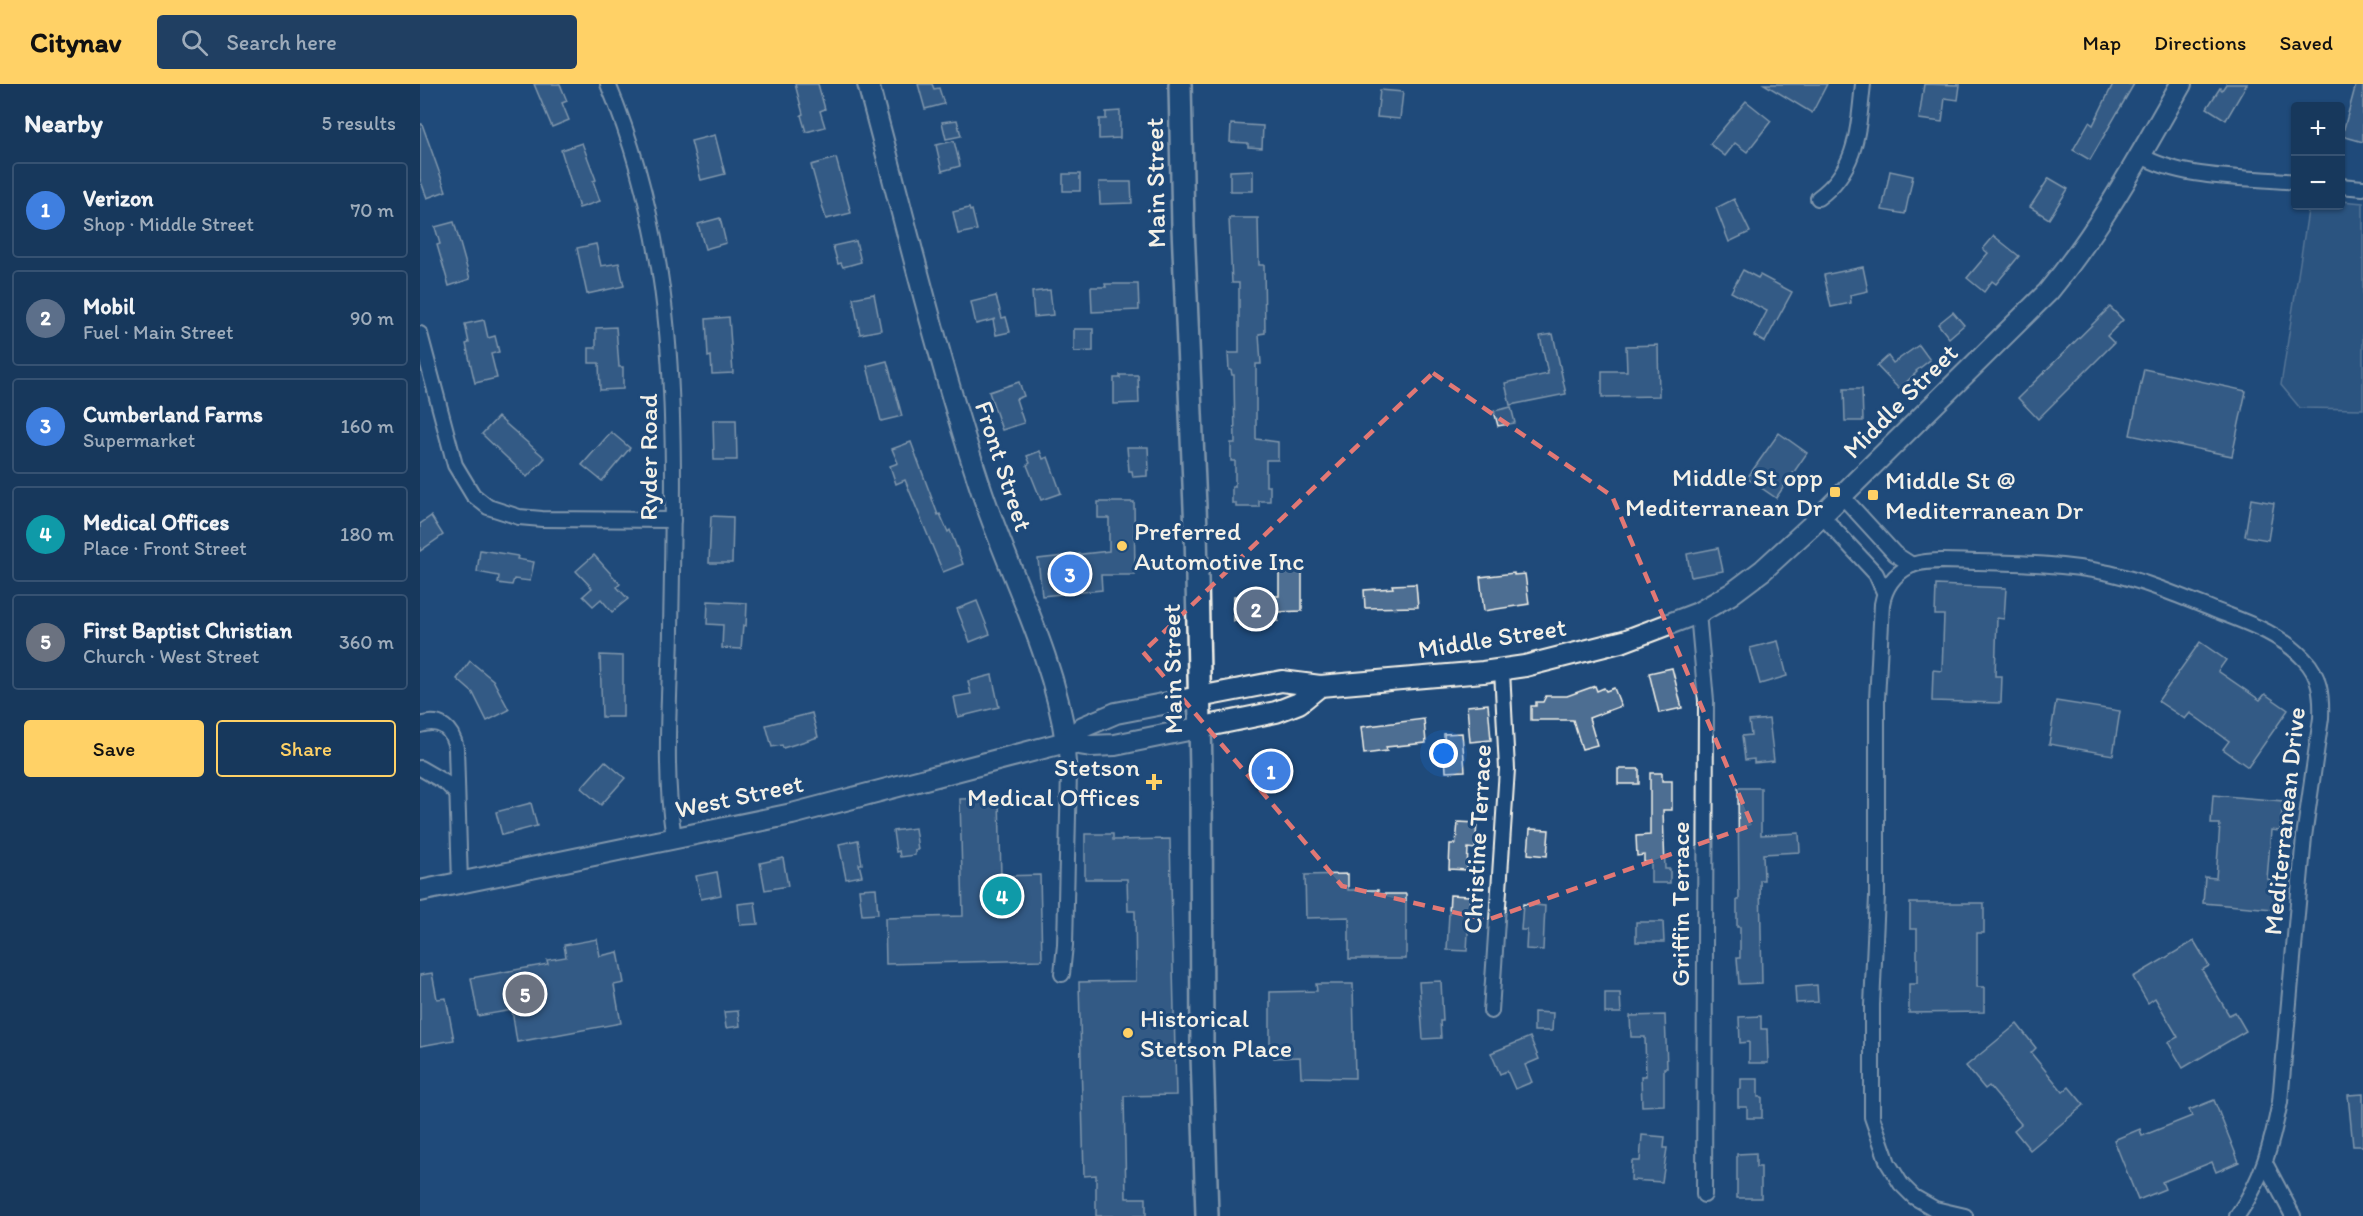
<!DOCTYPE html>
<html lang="en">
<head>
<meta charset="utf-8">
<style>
  :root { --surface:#17385c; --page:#203f62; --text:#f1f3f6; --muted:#9eacbb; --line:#365272; --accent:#ffd166 }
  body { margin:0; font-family:Itim,sans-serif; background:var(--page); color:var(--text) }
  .controls { position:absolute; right:18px; top:18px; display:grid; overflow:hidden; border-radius:6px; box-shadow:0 2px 4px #0004 }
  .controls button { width:54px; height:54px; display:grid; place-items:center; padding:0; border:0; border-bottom:2px solid var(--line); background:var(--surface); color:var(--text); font:30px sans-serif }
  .you { position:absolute; left:1024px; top:670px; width:21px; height:21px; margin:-15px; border:4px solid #fff; border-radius:50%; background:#1a73e8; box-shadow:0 0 0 9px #1a73e833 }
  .badge { display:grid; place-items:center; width:39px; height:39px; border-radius:50%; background:var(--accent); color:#fff; font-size:20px; font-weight:700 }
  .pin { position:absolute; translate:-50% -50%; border:3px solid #fff; box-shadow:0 2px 6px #0006 }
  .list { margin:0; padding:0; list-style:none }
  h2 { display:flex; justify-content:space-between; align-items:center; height:78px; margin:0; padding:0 24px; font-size:26px }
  h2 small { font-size:20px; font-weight:400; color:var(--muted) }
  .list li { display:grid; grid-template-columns:39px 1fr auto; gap:18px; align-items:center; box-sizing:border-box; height:96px; margin:0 12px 12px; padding:0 12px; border:2px solid var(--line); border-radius:6px }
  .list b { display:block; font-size:22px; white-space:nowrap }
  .list p { margin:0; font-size:20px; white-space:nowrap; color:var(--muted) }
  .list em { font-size:20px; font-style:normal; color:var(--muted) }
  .actions { display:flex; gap:12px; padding:18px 24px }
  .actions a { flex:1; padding:14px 0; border:2px solid var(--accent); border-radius:6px; text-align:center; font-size:21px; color:var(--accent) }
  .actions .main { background:var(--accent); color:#111 }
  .icon { flex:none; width:33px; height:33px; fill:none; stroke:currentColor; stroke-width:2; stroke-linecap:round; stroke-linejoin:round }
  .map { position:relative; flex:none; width:1943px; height:1132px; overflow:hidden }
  header { display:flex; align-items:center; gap:36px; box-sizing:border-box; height:84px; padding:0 30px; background:var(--accent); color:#111 }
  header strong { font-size:28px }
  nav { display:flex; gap:33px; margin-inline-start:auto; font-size:21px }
  .search { width:420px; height:54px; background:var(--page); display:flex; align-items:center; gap:15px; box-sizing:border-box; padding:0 21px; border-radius:6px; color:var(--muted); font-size:22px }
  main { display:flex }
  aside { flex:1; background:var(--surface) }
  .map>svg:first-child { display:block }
</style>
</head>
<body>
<header>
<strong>Citynav</strong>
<div class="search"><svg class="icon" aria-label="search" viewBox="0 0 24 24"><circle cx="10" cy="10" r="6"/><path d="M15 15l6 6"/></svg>Search here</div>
<nav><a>Map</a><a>Directions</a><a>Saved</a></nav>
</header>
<main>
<aside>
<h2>Nearby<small>5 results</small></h2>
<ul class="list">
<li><span class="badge" style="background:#3f7fe0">1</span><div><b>Verizon</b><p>Shop · Middle Street</p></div><em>70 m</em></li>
<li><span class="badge" style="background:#5c6f8a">2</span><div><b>Mobil</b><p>Fuel · Main Street</p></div><em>90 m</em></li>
<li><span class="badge" style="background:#3f7fe0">3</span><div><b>Cumberland Farms</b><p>Supermarket</p></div><em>160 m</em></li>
<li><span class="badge" style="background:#0f9aa8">4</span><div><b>Medical Offices</b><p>Place · Front Street</p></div><em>180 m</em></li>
<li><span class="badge" style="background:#6b7280">5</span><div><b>First Baptist Christian</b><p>Church · West Street</p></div><em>360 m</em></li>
</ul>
<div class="actions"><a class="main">Save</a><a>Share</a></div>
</aside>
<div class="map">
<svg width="1943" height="1132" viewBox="0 0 1943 1132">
  <rect width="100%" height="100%" fill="#1f4a7a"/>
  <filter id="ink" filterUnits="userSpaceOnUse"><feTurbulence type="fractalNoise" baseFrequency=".0167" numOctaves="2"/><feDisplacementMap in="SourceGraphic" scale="12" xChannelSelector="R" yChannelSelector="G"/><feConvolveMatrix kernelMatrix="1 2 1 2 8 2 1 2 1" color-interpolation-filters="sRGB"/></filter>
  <g filter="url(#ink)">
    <path fill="#3a5f88" stroke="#97a8b8" stroke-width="1.5" d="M1921,117l22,2v206l-63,-1 -19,-23 27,-174 9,-5h23z"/>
    <g fill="#4d6e92" stroke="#f4f1e8" stroke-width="1.5">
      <path d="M114,0h26l7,17 -5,2 7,17 -17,7z"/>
      <path d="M375,0h23l7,25 -5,2 5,16 -19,5 -5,-17 2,-1z"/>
      <path d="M498,0h14l2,5 5,-1 5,16 -19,5z"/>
      <path d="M1344,0h63l-15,29z"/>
      <path d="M1504,0l36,1 -2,15 -13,-2 -3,24 -23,-3z"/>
      <path d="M1693,0h21l-44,76 -17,-10 16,-28 4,3z"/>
      <path d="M1806,0h21l-21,36 -19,-12 13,-20 2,2z"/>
      <path d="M1936,0h7v58l-21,-6z"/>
      <path d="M960,6l23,2 -3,27 -23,-2z"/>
      <path d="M1326,17l25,20 -24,31 -12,-9 -10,13 -15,-12z"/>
      <path d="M700,27v27l-21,1v-20h7v-7z"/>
      <path d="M537,36l4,16 -15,3 -4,-17z"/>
      <path d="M0,40h2l24,67 -19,7 -7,-19z"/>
      <path d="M811,40l32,2 -1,22 -14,-1v-4l-18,-1z"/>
      <path d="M295,51l10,39 -24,6 -10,-39z"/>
      <path d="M534,57l6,25 -18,5 -6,-26z"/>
      <path d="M162,59l14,37 -3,1 7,20 -21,7 -18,-58z"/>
      <path d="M416,74l15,55 -25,6 -15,-54z"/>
      <path d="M833,86v21h-23v-20z"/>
      <path d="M1470,87l23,5 -8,38 -23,-4z"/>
      <rect x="643" y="90" width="17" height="17"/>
      <path d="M1629,94l19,11 -19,30 -19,-12z"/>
      <path d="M679,98h32l1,21 -32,1z"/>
      <path d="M1314,115l16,33 -21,10 -13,-34z"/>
      <path d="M549,124l1,3 2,-1 5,20 -19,4 -5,-22z"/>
      <path d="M300,134l6,25 -21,6 -7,-25z"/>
      <path d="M809,134h29l1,47h5l1,68 -6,1 2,30h-5v75l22,3v18h-12v26h4v15h-11v6h-23v-4h-4v-16h3v-26h-4v-18h4l-1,-68h-2l-1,-5h-2l-1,-17h11v-70h-7z"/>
      <path d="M34,138l16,57 -21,7 -12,-41 3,-1 -5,-17z"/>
      <path d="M1574,152l25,20 -23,28 -4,-3 -8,11 -17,-14 21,-25 -5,-4z"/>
      <path d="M436,157l5,21 -18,5 -2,-4 -3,1 -5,-18z"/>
      <path d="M176,160l5,22 18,-3 5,23 -37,8 -10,-46z"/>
      <path d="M1443,183l5,24 -18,4 1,8 -20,4 -7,-32z"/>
      <path d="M1323,186l15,8 2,-3 32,17 -27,50 -11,-6 13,-25 -36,-19z"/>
      <path d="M685,200h33l1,26 -47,2 -1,-25h15z"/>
      <path d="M630,206l3,25 -19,2 -2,-25z"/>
      <path d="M454,210l7,36 -21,4 -7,-36z"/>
      <path d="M576,212l6,22 4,-1 4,15 -14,3 -3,-15 3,-1 -20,5 -5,-22z"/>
      <path d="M1690,223l13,13 -16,16 7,7 -76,76 -20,-21z"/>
      <path d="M1533,228l11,13 -15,13 -11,-14z"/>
      <path d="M309,233l4,56 -21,1 -1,-18 -3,1 -2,-38z"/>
      <path d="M64,236l4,18 7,-2 4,16 -8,2 6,24 -22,5 -9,-39 3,-1 -4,-19z"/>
      <path d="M196,243l3,40h4v22l-23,1 -1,-27h-10v-15h7v-20z"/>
      <path d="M654,245h19v22l-19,1z"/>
      <path d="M1133,250l13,60 -56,11 -5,-22 43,-9 -8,-38z"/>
      <path d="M1238,261l1,51 -57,1v-26h25l-1,-25z"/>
      <path d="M1499,261l11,15 -14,11 1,1 -18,17 -22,-23 11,-10 5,7z"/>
      <path d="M467,277l15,55 -21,5 -14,-55z"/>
      <path d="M1724,285l102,22 -14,65 -102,-21z"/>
      <path d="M700,291h18l1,28 -25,1v-26h6z"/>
      <path d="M599,298l5,14 -8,3 8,24 -22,7 -13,-38z"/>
      <path d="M1424,305h18l1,32h-18z"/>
      <path d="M1091,323l4,16 -17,3 -4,-15z"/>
      <path d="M78,333l47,41 -18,19 -45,-43z"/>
      <path d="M293,336h23l1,40h-23z"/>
      <path d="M191,348l19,16 -28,33 -20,-16z"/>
      <path d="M1359,349l28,20 -31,45 -29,-20z"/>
      <path d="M491,358l27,73 2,-1 8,18 2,-2 13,34 -20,8 -38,-92 -9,4 -6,-18 8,-3 -6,-14z"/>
      <path d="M707,363h21l1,23h-2v6l-14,1 -1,-6h-3z"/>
      <path d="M620,367l3,8 5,-2 13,36 -20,7 -14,-35 3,-2 -3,-7z"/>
      <path d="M1831,415l23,4 -6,37 -23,-4z"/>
      <path d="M678,418h36l1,73h-34l1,15 -60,6 -4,-37 71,-8v-33h-11z"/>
      <path d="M11,432l12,19 -23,16v-27z"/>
      <path d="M291,432l22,1 -1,46h-23z"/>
      <path d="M1298,464l5,23 -32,6 -4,-23z"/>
      <path d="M60,466l38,6 -1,3 17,3 -4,19 -16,-2 -2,6 -14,-2 1,-7 -22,-4z"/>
      <path d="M174,471l26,29 -3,3 11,12 -16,13 -11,-13 -8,7 -10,-10 9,-8 -16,-17z"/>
      <path d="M859,485h23v42l-25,1 1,9h-44v-25h45z"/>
      <path d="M1094,489v2l11,-1 4,30 -45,7 -4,-34z"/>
      <path d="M996,500l2,23 -53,1 -1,-18 29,-2 -1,-3z"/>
      <path d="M1516,501l70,3 -2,31 -7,-1 -2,58h7l-1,27 -69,-2 1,-31 9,1 2,-56h-9z"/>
      <path d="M288,517l39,2 -1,23 -3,-1 -2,24 -19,-1 1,-23 -16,-1z"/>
      <path d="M557,517l13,33 -20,8 -13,-33z"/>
      <path d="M1358,557l9,35 -27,8 -10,-36z"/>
      <path d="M1780,558l26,18 -8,11 42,29 5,-6 23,16 -40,57 -25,-18 6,-8 -39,-28 -5,6 -27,-18z"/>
      <path d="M180,571l23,1v61h-21z"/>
      <path d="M50,577l23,19 16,30 -22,11 -14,-28 -16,-14z"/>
      <path d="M1252,584l10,40 -23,5 -10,-40z"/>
      <path d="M572,591l7,32 -41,10 -4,-20 17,-3 -3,-13z"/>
      <path d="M1175,602l2,5 7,-3 2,3 8,-3 7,18 -32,12 8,27 -15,4 -9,-29h-42v-14h5v-4h7l3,-6h21z"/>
      <path d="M1636,617l64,10 -7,44 -64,-11z"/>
      <path d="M1068,620l3,36 -21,2 -3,-36z"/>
      <path d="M392,629l6,24 -35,11 -1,-3 -10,2 -6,-22z"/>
      <path d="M1004,635l2,24 -40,4 1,4 -23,3 -3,-27z"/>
      <path d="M1349,635l5,42 -20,2v-4l-9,1 -3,-24 9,-1 -2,-14z"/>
      <path d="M1042,649l3,38 -19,1 -2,-38z"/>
      <path d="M868,676v20l-33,1v-20z"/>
      <path d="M185,677l20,17 -24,27 -20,-17z"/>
      <rect x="1198" y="685" width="21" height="15"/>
      <path d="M1230,689h12v8h10v29h-9l2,59h5v14h-19v-21h-7v-7l-7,1 -1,-20 14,-1z"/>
      <path d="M1318,704h23v47l38,-2 1,19 -37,2 1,26h-4l2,103 -23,1 -2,-26h3v-31h-3v-27h2z"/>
      <path d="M1793,711l70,6 -3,30 -9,-1 -4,49 9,1 -3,29 -70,-6 2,-26 11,1 4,-54h-9z"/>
      <path d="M579,714l2,78 39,-1 2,85 -156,4 -1,-46 78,-2 -3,-117z"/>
      <path d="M111,719l6,23 -35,9 -6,-23z"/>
      <path d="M1038,738l19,1 -2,26 -7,-1 -1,22 -18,-1 1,-25h6z"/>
      <path d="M495,744l3,22h-3v5l-15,2 -1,-6 -3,1 -3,-21z"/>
      <path d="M1110,745l19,1 -2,26 -19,-2z"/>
      <path d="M665,750h28v6l57,-1 6,256 -52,1 2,102h20v18h-50v-41l-12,1 -5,-194 57,-1 -1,-70h-7l-1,-32h-42z"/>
      <path d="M438,756l4,24h-3l3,12 -16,3 -7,-35z"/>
      <path d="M363,774l5,28 -23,4 -5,-27z"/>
      <path d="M297,788l4,23 -20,4 -5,-23z"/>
      <path d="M928,790v16h30v4h28v65h-57v-42l-43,1 -1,-43z"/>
      <path d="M456,804l2,26 -16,1 -3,-26z"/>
      <path d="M1030,811l20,1 -3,55 -20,-1z"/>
      <path d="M335,818l3,22 -18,1 -2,-21z"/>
      <path d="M1490,819h74v30h-7v54h7v25l-75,1v-29h8v-55h-7z"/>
      <path d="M1103,820l22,2 -2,44 -17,-1 1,-19h-6z"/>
      <path d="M1216,838h27l1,20h-28z"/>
      <path d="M177,855l3,17 18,-4 6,31 -10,2 7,38 -104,19 -5,-32 -34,6 -7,-38 77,-14 -1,-4 19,-3 -2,-12z"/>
      <path d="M1774,857l15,25 -7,4 27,45 6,-3 11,19 -63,37 -15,-26 10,-5 -23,-39 -7,5 -15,-26z"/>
      <path d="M12,889l5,26 9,-1 8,42 -34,6v-71z"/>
      <path d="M1021,897l2,40h-3l1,17 -18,1 -4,-57z"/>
      <path d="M896,900h37l2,94 -54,-1 -1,-20 -26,1v-7h-4v-59l47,-1z"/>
      <path d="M1397,901l1,17 -22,1 -1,-16z"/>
      <path d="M1185,909h15l1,20h-16z"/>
      <path d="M318,927l2,15 -14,2 -2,-16z"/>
      <path d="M1114,928l19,1 -1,18h-18z"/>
      <path d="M1245,931l2,53h-3v37l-22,1 -1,-30h5l-1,-39h-14l-1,-21z"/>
      <path d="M1341,932v13h6l1,34h-19v-21l-9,1 -1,-26z"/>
      <path d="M1597,940l19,24 -5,5 32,39 6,-5 15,18 -54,45 -16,-20 7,-6 -32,-38 -4,3 -19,-23z"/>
      <path d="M1110,953l9,22 -14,6 7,17 -17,7 -8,-18 -7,3 -9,-21z"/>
      <path d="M1321,995h17v18h4v21h-15v-11h-9v-18h3z"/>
      <path d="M1943,1010v52h-10l-5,-51z"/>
      <path d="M1794,1016l25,62 -23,10 -4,-10 -50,20 3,7 -27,11 -24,-60 26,-11 2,7 50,-20 -3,-6z"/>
      <path d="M1222,1051l23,2 -1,11h3l-5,34 -31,-2 1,-19h8z"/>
      <path d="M1336,1069v14h5v31h-24v-44z"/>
    </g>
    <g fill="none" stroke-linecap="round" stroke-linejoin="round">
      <defs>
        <g id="street">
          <path d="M188,0c75,178 66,357 63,546 -1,69 -8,140 3,208"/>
          <path d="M1720,71c42,25 107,22 156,27"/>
          <path d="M1920,102l23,2"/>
          <path d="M1398,114c40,-29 40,-69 45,-114"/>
          <path d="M0,250l35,131 18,30 15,12 31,10 23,2 131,1"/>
          <path d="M1422,412l53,58 17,11"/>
          <path d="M1402,432l54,58 8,18"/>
          <path d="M1278,529l8,88 -2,494"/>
          <path d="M0,641c21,-7 32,4 36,23l4,135"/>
          <path d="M0,684l26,15 10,10"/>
          <path d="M642,890l3,-29 4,-173 -3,-30"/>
          <path d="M1071,927l16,-242 -5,-99"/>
          <path d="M1845,1079l28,53"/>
          <path d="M1545,1132l-30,-7 -21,-12 -13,-13 -13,-21 -16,-46v-112l5,-108v-197l5,-96c3,-17 12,-30 28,-38 15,-8 50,-4 68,-4 44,1 88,2 131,11 38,9 73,24 108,38 31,12 64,23 87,48 16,16 18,37 17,59l-17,119 -24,265c-8,41 -18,79 -43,114"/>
        </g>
        <g id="secondary">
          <path d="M448,0c36,133 68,268 111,399 28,87 74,168 87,259"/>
          <path d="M646,658l17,-15 33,-14 166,-32 38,5 163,-14 42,-6 99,-25 74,-28 33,-19 32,-24 47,-43 238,-235c53,-64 92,-136 133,-208"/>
          <path d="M0,807l372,-77 274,-72 25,4 24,-1 161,-33 23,-9 21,-17"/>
        </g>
        <path id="primary" d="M760,0l3,143 13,303 5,240 1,284 5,162"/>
      </defs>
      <use href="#street" stroke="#f4f1e8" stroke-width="18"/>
      <use href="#secondary" stroke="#f4f1e8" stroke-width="24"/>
      <use href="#primary" stroke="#f4f1e8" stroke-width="26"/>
      <use href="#street" stroke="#1f4a7a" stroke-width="14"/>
      <use href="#secondary" stroke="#1f4a7a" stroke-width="20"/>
      <use href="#primary" stroke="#1f4a7a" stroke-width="21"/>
    </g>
  </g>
  <path d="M0 0H1943V1132H0ZM1013,289l179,123 140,329 -265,95 -145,-34 -199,-234z" fill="#1f4a7a" fill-opacity=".55" fill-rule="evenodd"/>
  <path fill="none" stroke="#e27875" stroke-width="4.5" stroke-dasharray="12 8" stroke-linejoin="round" d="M1013,289l179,123 140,329 -265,95 -145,-34 -199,-234z"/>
  <g fill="#ffd166" stroke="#1f4a7a" stroke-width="2">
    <rect x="1409" y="402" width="12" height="12" rx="3"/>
    <rect x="1447" y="405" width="12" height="12" rx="3"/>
    <circle cx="702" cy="462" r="6"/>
    <path d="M731 689h6v6h6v6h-6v6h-6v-6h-6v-6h6z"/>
    <circle cx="708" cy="949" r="6"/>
  </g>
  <g text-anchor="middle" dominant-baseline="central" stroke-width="6" stroke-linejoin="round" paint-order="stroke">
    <g font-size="26" fill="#f4f1e8" stroke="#1f4a7a">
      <text transform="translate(735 99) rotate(-91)">Main Street</text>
      <text transform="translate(1480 317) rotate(-45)">Middle Street</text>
      <text transform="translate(228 373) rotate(-90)">Ryder Road</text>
      <text transform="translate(584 382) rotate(72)">Front Street</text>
      <text transform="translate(1072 554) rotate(-9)">Middle Street</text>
      <text transform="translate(752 585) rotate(-91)">Main Street</text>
      <text transform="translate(319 712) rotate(-12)">West Street</text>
      <text transform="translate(1864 737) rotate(-84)">Mediterranean Drive</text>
      <text transform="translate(1057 755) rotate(-87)">Christine Terrace</text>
      <text transform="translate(1260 820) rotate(-90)">Griffin Terrace</text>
    </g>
    <g font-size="26" fill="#f4f1e8" stroke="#1f4a7a" text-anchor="start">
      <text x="1403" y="393" text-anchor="end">Middle St opp<tspan x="1403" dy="30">Mediterranean Dr</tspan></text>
      <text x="1465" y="396">Middle St @<tspan x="1465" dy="30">Mediterranean Dr</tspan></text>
      <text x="714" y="447">Preferred<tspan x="714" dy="30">Automotive Inc</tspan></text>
      <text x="720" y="683" text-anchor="end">Stetson<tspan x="720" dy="30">Medical Offices</tspan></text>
      <text x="720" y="934">Historical<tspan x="720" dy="30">Stetson Place</tspan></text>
    </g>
  </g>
</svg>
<div class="controls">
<button>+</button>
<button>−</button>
</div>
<div class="you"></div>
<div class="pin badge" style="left:851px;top:687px;background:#3f7fe0">1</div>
<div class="pin badge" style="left:836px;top:525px;background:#5c6f8a">2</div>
<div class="pin badge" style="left:650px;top:490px;background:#3f7fe0">3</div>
<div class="pin badge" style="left:582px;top:812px;background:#0f9aa8">4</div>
<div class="pin badge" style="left:105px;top:910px;background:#6b7280">5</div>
</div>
</main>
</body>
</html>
